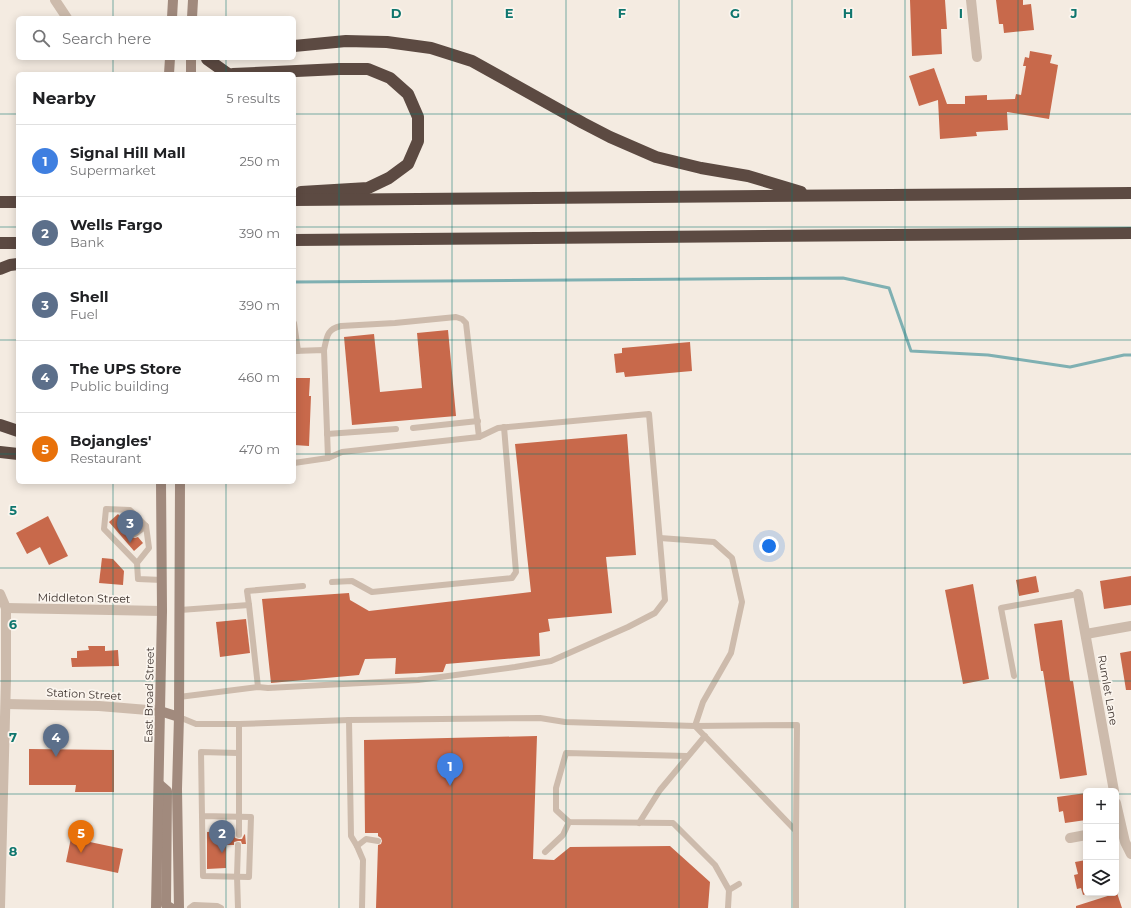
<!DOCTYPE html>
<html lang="en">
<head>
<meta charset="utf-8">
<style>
  :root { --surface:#fff; --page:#f2f2f2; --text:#202124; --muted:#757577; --line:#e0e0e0; --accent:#2563eb }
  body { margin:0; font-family:Montserrat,sans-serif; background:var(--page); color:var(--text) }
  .controls { position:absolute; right:12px; bottom:12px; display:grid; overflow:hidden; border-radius:6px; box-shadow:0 2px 10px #0003 }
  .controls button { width:36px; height:36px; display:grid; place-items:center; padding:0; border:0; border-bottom:1px solid var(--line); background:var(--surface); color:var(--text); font:20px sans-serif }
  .you { position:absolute; left:769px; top:546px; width:14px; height:14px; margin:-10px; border:3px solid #fff; border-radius:50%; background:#1a73e8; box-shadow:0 0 0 6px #1a73e833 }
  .badge { display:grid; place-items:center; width:26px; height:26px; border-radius:50%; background:var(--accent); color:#fff; font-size:13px; font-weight:700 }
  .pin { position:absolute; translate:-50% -33px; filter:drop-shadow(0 1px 2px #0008) }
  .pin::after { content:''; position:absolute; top:21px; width:14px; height:12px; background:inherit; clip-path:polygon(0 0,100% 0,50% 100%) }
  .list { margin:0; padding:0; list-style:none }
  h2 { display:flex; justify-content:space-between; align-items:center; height:52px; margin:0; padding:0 16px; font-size:17px }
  h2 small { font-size:13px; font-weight:400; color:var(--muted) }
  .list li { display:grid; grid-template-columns:26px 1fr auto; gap:12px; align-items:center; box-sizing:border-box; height:72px; padding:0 16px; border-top:1px solid var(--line) }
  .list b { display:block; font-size:15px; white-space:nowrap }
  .list p { margin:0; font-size:13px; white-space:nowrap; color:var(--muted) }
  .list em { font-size:13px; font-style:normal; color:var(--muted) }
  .icon { flex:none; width:22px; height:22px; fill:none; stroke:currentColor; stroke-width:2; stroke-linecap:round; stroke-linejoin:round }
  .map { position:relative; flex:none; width:1131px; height:908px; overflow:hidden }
  .search { position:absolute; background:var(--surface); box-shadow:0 2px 10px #0003; left:16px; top:16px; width:280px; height:44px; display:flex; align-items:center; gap:10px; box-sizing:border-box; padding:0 14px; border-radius:6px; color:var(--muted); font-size:15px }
  .panel { position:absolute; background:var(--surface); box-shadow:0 2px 10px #0003; left:16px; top:72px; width:280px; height:412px; border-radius:6px }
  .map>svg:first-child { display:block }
</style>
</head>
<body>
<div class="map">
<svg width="1131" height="908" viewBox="0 0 1131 908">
  <rect width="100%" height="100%" fill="#f4ebe1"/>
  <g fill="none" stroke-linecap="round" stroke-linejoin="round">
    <path stroke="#7fb0b2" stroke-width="3" d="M294,282l549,-4 46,10 22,63 77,4 82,12 54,-12h7"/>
  </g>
  <g fill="#c8694b">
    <path d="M910,0h35l2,29h-6l1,25 -30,2z"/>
    <path d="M996,0h27v5l8,-1 3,26 -30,3 -1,-9h-4z"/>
    <path d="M1030,51l22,4 -2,8 8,2 -9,54 -42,-7 1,18 -32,2 1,4 -37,3 -2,-39 -19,6 -10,-30 25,-8 13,36h18v-8l22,-1v5l28,-1 1,-5 5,1 5,-29h-3l2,-9 4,1z"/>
    <path d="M448,330l8,86 -104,9 -8,-88 30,-3 6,58 42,-4 -5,-55z"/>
    <path d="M690,342l2,29 -67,6 -1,-5 -8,1 -2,-19 8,-1v-5z"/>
    <path d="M294,378h16l-1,18h2l-2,50 -15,-1z"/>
    <path d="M627,434l9,121 -30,2 6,56 -64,6 2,12 -11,2 1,23 -94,8 -3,8 -48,2 1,-16 -31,1 -6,16 -88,8 -9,-84 87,-6 1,7 19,11 162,-19 -16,-148z"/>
    <path d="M118,514l6,7 -1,2v4l3,1h4l2,3 -1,3 1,3 3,1 3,-1 5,6 -9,8 -25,-29z"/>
    <path d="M48,516l20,40 -19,9 -9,-18 -13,7 -11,-21z"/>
    <path d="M102,558l11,1 11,12 -1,14 -24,-2z"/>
    <path d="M1036,576l3,16 -20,4 -3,-16z"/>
    <path d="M1131,576v29l-27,4 -4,-28z"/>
    <path d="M973,584l16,95 -26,5 -18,-94z"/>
    <path d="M246,619l4,34 -30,4 -4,-35z"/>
    <path d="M1062,620l8,61h3l14,94 -27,4 -17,-108h-2l-7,-47z"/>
    <path d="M88,646h17v5l13,-1 1,16 -47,1 -1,-9h6v-7l12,-1z"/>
    <path d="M1131,651v39h-5l-6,-37z"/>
    <path d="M537,736l-4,123 21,1 16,-13 100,-1 40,36 -2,26h-332l2,-63 3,-1 1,-3 -1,-3 -3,-2v-3h-13l-1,-93z"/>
    <path d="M29,749l85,1v42h-39l1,-7h-47z"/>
    <path d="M1086,793v27l-21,3 -2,-12 -4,1 -2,-15z"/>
    <path d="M226,831v4h8l1,3 4,1h3l2,-4 1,-1 1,10h-4l-1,-3h-3l-4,1v3h-8v23l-19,1v-37z"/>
    <path d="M71,838l52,11 -5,24 -52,-11z"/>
    <path d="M1086,860v34l-3,1 -2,-7 -4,1 -3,-14 4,-1 -3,-12z"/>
    <path d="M1117,893l5,15h-46v-2z"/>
  </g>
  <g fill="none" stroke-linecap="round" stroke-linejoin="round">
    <g stroke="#cdbbac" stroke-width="6">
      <path d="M294,323l4,28"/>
      <path d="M324,350c3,-14 3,-21 17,-24l54,-3 61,-6 6,2 4,4 13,114"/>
      <path d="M294,351l30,-1 4,108 -34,5"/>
      <path d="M413,428l65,-7"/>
      <path d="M327,434l69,-5"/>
      <path d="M127,524l9,-8"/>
      <path d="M135,534l11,-8"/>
      <path d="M660,538l54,4 18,16 10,44 -11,51 -28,49 -8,24 101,105v77"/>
      <path d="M137,563l12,-15 -3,-22 -16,-16 -24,-1 -2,20 33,34 1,16 24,1"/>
      <path d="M332,582l20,-1 20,11 140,-14 4,-6 -12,-145"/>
      <path d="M249,605l9,82"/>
      <path d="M180,610l69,-5 -2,-14 56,-5"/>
      <path d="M1014,676l-13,-68 77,-14"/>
      <path d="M179,697l79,-10 10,1 150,-8 97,-13 36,-6 77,-34 27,-14 10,-13 -16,-186 -151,14 -19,9 -137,15 -14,6"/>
      <path d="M179,717l17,7h43l110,-4 191,-2 25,4 130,4 102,-1 -1,106"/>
      <path d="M349,720l2,116 6,10 6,14 -1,48"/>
      <path d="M687,756l-121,-3 -10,35v22l13,12 104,1 42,42 14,25 -1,18"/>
      <path d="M202,816l1,60 46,1 2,-60 -49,-1 -1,-64 37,1"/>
      <path d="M639,823l21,-33 45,-54"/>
      <path d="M239,835v-111"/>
      <path d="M238,845l-1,31 1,32"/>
      <path d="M357,846l9,-7 12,2"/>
      <path d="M545,852l18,-17 6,-13"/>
      <path d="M729,890l10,-6"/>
      <path d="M190,908l4,-3 23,1 4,2"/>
    </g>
    <g stroke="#cdbbac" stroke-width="10">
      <path d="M55,0l12,18"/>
      <path d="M971,0l6,57"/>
      <path d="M0,594l6,14v71l-6,228"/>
      <path d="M1078,594l36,197"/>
      <path d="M6,608l156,3"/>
      <path d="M1086,634l45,-8"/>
      <path d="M6,704l93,2 61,5"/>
      <path d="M1116,803l9,39 6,12"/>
      <path d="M1070,838l16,-3"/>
    </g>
    <g stroke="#a18a7d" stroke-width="10">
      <path d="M172,18l1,-18"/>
      <path d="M192,18l1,-18"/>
      <path d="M169,74l1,-16"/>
      <path d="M191,74v-16"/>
      <path d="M160,711l19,6"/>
      <path d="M159,784l8,7 -1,114 5,3"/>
      <path d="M156,908l6,-297 -1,-129"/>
      <path d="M179,908l-2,-119 2,-72 1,-235"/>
    </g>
    <g stroke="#5c4a42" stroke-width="12">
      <path d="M294,46l52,-5 41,1 44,6 41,13 111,62 27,14 46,20 45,11 47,8 53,16"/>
      <path d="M207,59l21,15"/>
      <path d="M233,74l106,-5h29l22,9 18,16 10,23v24l-10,23 -19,14 -21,10 -67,4"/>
      <path d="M294,200l837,-7"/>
      <path d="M0,202h18"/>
      <path d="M294,240l837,-7"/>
      <path d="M0,243h18"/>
      <path d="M0,269l10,-4 8,-1"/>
      <path d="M0,425l18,6"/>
      <path d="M0,452l18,2"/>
    </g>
  </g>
  <path fill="none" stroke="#0f766e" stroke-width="1" stroke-opacity="0.55" d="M113,0v18M226,0v18M339,0v908M452,0v908M566,0v908M679,0v908M792,0v908M905,0v908M1018,0v908M113,58v16M226,58v16M0,114h18M294,114h837M0,227h18M294,227h837M0,340h18M294,340h837M0,454h18M294,454h837M113,482v426M226,482v426M0,568h1131M0,681h1131M0,794h1086M1116,794h15"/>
  <g text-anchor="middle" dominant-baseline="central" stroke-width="3.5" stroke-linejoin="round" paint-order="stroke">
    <g font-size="11" fill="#3b302b" stroke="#fbf5ee">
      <text transform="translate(84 598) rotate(1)">Middleton Street</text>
      <text transform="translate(1108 690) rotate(80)">Rumlet Lane</text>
      <text transform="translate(84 694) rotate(3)">Station Street</text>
      <text transform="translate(149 695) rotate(-89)">East Broad Street</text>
    </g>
  </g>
  <g font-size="13" text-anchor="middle" font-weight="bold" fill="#0f766e" stroke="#fbf5ee" stroke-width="3.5" stroke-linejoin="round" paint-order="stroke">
    <text x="396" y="18">D</text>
    <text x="509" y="18">E</text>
    <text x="622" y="18">F</text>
    <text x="735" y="18">G</text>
    <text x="848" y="18">H</text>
    <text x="961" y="18">I</text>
    <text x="1074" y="18">J</text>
    <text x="13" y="515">5</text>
    <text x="13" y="629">6</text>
    <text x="13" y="742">7</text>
    <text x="13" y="856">8</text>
  </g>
</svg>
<div class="controls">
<button>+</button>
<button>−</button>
<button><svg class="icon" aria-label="layers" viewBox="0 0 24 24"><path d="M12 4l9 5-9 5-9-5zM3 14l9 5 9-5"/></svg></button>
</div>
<div class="you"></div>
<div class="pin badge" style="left:450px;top:786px;background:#3f7fe0">1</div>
<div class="pin badge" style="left:222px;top:853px;background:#5c6f8a">2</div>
<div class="pin badge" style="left:130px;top:543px;background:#5c6f8a">3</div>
<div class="pin badge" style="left:56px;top:757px;background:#5c6f8a">4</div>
<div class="pin badge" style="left:81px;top:853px;background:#e8710a">5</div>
<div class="search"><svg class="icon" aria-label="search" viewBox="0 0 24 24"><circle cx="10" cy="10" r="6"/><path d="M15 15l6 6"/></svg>Search here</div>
<section class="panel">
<h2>Nearby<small>5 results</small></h2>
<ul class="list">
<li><span class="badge" style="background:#3f7fe0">1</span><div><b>Signal Hill Mall</b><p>Supermarket</p></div><em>250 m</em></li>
<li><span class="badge" style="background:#5c6f8a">2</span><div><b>Wells Fargo</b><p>Bank</p></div><em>390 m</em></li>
<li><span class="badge" style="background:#5c6f8a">3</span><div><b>Shell</b><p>Fuel</p></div><em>390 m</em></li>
<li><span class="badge" style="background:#5c6f8a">4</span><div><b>The UPS Store</b><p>Public building</p></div><em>460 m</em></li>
<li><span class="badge" style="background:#e8710a">5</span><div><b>Bojangles'</b><p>Restaurant</p></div><em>470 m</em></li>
</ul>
</section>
</div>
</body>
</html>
